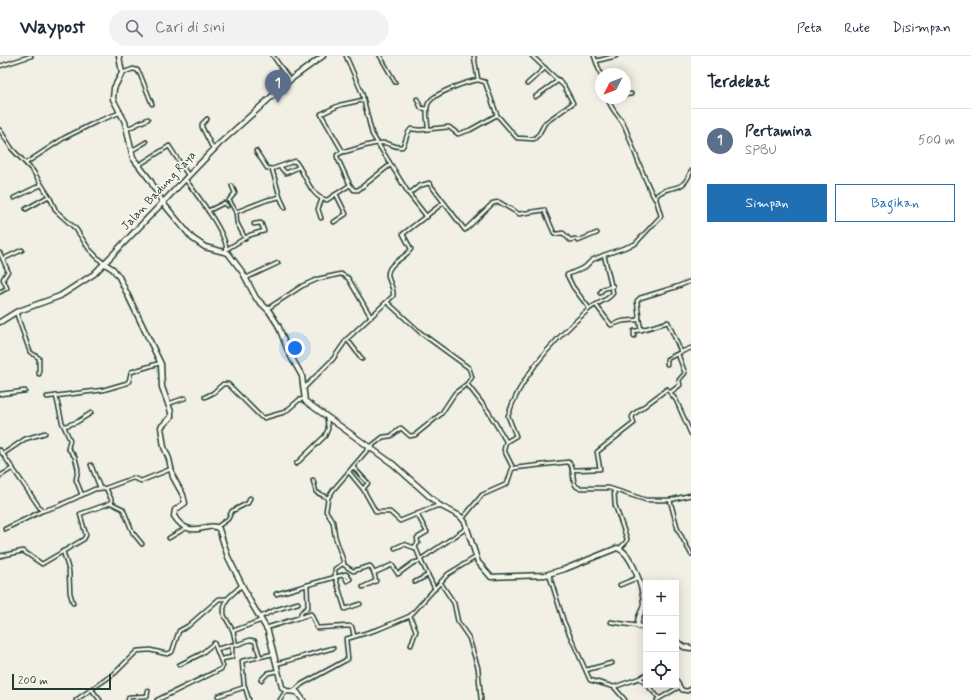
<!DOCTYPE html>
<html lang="id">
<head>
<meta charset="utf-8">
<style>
  :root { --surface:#fff; --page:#f2f2f3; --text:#1f2937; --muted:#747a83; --line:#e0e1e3; --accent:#1f6fb2 }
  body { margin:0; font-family:Mynerve,sans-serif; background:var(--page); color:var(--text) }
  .controls { position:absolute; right:12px; bottom:12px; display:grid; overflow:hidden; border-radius:0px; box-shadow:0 2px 10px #0003 }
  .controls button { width:36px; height:36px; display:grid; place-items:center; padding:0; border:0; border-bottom:1px solid var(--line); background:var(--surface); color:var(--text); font:20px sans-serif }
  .compass { position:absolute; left:595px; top:12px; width:36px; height:36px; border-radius:50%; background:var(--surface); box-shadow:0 2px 10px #0003; rotate:228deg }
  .scale { position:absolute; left:12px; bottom:10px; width:99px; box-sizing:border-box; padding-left:4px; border:2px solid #1f3d34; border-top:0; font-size:11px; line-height:14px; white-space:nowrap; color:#1f3d34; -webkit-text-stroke:3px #fbf7ec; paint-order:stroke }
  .you { position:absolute; left:295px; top:292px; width:14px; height:14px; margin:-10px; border:3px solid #fff; border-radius:50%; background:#1a73e8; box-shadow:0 0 0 6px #1a73e833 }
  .badge { display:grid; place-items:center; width:26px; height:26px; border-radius:50%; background:var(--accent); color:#fff; font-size:13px; font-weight:700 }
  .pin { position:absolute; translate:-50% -33px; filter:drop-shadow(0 1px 2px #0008) }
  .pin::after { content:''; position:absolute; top:21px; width:14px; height:12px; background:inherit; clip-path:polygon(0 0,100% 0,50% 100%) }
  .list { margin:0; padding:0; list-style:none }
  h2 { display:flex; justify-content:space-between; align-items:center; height:52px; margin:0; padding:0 16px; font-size:17px }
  h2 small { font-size:13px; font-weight:400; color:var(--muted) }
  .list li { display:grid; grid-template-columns:26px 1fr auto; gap:12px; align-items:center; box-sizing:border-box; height:64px; padding:0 16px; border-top:1px solid var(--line) }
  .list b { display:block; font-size:15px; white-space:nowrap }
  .list p { margin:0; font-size:13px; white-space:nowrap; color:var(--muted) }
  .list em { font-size:13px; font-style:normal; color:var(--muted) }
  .actions { display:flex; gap:8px; padding:12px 16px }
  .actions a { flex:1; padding:9px 0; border:1px solid var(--accent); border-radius:0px; text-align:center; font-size:14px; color:var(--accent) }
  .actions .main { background:var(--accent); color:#fff }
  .icon { flex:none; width:22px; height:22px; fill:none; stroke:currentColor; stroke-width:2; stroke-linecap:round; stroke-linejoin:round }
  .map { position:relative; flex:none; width:691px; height:644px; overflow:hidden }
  header { display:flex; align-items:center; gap:24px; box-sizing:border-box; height:56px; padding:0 20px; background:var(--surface); border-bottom:1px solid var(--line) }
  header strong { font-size:19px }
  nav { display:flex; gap:22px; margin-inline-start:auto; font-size:14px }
  .search { width:280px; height:36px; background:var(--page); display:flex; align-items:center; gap:10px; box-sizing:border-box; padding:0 14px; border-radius:22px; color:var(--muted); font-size:15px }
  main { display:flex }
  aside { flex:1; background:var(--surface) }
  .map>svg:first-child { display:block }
</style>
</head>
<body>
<header>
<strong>Waypost</strong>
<div class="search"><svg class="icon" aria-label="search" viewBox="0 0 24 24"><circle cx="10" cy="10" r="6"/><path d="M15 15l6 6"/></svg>Cari di sini</div>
<nav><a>Peta</a><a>Rute</a><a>Disimpan</a></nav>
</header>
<main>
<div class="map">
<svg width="691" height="644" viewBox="0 0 691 644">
  <rect width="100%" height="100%" fill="#f2f0e5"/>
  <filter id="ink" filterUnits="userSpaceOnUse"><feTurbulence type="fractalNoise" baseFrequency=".025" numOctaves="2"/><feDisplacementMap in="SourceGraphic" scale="8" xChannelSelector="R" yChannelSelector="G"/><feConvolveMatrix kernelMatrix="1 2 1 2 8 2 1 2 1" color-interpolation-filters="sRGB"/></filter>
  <g filter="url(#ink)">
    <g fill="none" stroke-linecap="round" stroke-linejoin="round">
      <defs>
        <g id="street">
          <path d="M273,0l17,24"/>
          <path d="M346,0l16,37 10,41 37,60 10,-8 10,-3 36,47 28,-27 6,-1 20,12 25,-4 10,23 2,1 7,-1 7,7 5,-1 3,2 19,-8"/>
          <path d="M380,0l15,26"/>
          <path d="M474,0l4,24 7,2 12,33 20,23 17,1 5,-5 6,-11 28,-20 -9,-17 -32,-30"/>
          <path d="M594,0l7,19"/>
          <path d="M596,5l20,-5"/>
          <path d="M0,10l31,-10"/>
          <path d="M122,17l11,-4 4,1 3,4 12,30"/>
          <path d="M527,28l18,-16"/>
          <path d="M625,39l6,-1"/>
          <path d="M535,41l24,-17"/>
          <path d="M608,42c2,12 13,19 17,29 10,24 17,49 30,72"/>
          <path d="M611,42h4"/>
          <path d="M417,43l4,9 6,1"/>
          <path d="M207,63l-5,5v3l11,22"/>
          <path d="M127,73l21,-10"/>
          <path d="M428,73c0,-7 -3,-18 0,-25 5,-11 38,-22 50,-24"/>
          <path d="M0,74l12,19 21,22 17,27 6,13 20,18 13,20 15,15"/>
          <path d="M131,95l15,-9"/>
          <path d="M256,95l11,17 5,1"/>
          <path d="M343,96c13,-2 27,-10 41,-9 6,0 8,4 18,4 5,-5 3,-13 9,-18l9,1 29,-3 9,7 12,-4 27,-15"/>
          <path d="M26,107l38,-25 32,-16 23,-9"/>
          <path d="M139,109l30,-19 19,29"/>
          <path d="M280,111l6,6 13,-6"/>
          <path d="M185,123c10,13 45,59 41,73"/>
          <path d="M350,129l-13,-28v-2l6,-3 -22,-38 19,-9 23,-5"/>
          <path d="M232,130l3,7 -6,7 7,12"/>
          <path d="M409,138l18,23"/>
          <path d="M14,142l27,-13"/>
          <path d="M285,152l-5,-11 -8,-28 23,-8c10,11 15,37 32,39l23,-15 4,5h4l32,-25"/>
          <path d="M26,153l23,-13"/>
          <path d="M208,155l16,-8 3,3"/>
          <path d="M321,162l-3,-9 4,-10"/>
          <path d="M334,166l12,-8 -10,-20"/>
          <path d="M245,182l-8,-15 -1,-11 31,-12 13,-3"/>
          <path d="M227,193l23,-14 14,-4 -3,-8 -7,1"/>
          <path d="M0,197l8,18 -5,8 4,9 -7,4"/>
          <path d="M3,203l19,-9"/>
          <path d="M246,222l32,-15"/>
          <path d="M600,237l3,-4 10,-3"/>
          <path d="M387,246l34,31 48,35 3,9 -5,7 21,27 18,30 -2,9 9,18"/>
          <path d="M596,249l15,20 12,-4 14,-1 2,-3 -2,-16 3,-3 36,-11 15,-6"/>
          <path d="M589,252l-16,-21 -6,-12 18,-8 7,-7 12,-5"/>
          <path d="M267,253l35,-23 16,-7 23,-5 7,4 23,39"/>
          <path d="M16,256l14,40 9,6v16"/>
          <path d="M639,263l2,11 27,-8 13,30 10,-4"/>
          <path d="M634,280v-5l7,-1"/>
          <path d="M347,283l15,20"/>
          <path d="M667,308v-5l14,-7"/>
          <path d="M303,333l30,-30 14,-20 46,-43c2,-8 -5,-14 -5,-22 1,-12 18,-16 23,-25l-8,-15 40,-31"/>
          <path d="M671,336l9,-7 -1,-5 6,-7 -7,-19"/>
          <path d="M0,338l25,-3"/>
          <path d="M56,340l6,26 8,18 -2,8 7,9 3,12 -2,11 6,15"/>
          <path d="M47,341l56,-7 24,-7 2,-2 2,-9 29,-9"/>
          <path d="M205,341l8,-4 10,-9h5l33,33 3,1 21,-6 14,-12 5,-1"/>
          <path d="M168,348l17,-6"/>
          <path d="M65,370l12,-4 14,-9"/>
          <path d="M506,386l10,-6 -8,-20c12,-40 48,-78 80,-106 7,-7 20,-9 25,-17l-9,-38 31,-11 26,-28 -5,-17 1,-4c14,-12 25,0 34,-24"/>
          <path d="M0,394l42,61 16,-5 37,-17 11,-1 27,-10 8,3 30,-12"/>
          <path d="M3,398l22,-15 20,-6"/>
          <path d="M296,408l29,-28 3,-7 -1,-11"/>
          <path d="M91,409l9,23"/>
          <path d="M353,411l15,16 -5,6"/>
          <path d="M572,414l28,-1 -3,-17 37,-29 -2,-6 2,-3 33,-25 9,11 15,34"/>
          <path d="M349,416l14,17 13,23h14l10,9 17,-7"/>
          <path d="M0,420l13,-8"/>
          <path d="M313,424l3,12 12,6"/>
          <path d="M614,434l1,15 12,34 -1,3 -7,7"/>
          <path d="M670,444l8,30 13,24"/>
          <path d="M111,447l12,6 10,24 9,11"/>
          <path d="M463,462l19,-23 25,-11 5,-15 3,-1 53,-6c9,5 1,22 11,26h30l37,12h24l21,-5"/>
          <path d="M217,471l11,-8 4,-8 16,-8 2,-5"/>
          <path d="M5,473l37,-18"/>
          <path d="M169,482l17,-10"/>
          <path d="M395,492l9,-4 11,4"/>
          <path d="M63,495l6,20 1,22 3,10"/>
          <path d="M0,500l23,-5 19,13 42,-25 2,-4 -6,-21 31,-11 1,-2 -6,-13"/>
          <path d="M421,503l46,-31"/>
          <path d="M421,505l-6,-15 3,-3 -1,-5 10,-6 -10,-18 22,-9"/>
          <path d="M344,509l9,6 17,-5 4,7 18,-8 6,9 15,-11 8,-2 14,28"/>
          <path d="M549,518l15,48 26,58 24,7 11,13"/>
          <path d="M415,526l13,-7"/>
          <path d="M440,526l14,21 4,19 11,16 9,30 3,32"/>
          <path d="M620,529l17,-7"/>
          <path d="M363,531l13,-6 -2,-8"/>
          <path d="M276,538l70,-20 4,5 -3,2 -3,-6"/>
          <path d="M360,548l-15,5 -10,-33v-7l9,-6 -9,-27 -2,-14 -7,-11 2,-13 6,-9 35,-41 14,-11 8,-1 10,-8 9,8 5,-1 26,-21 14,-21 12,-9"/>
          <path d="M410,560l6,15 -5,14"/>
          <path d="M260,561l15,-7 23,-7"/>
          <path d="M300,562l1,-5 7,-6 -1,-22"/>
          <path d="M611,566l27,4"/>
          <path d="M266,572l45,-14 6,14 32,-2 3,1 2,9"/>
          <path d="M233,575l29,-11"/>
          <path d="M236,589l14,-5 5,1 5,16"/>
          <path d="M217,593l15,-4"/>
          <path d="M222,603l10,-2v-12h4l-3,-14 -9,-16v-7l3,-9 15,-14"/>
          <path d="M276,608l57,-16"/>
          <path d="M586,614l26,-7"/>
          <path d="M640,622l6,-4"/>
          <path d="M261,624l7,-7 9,-2"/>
          <path d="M676,624l6,10 5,1 4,-2"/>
          <path d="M647,629l12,13"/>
          <path d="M614,631l26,-9 6,6"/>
          <path d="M92,634l8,10"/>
          <path d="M294,635l8,-7 46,-25 -2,-20 33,-10 31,-13 38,-42 28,-17"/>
          <path d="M218,640l27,-9"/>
          <path d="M76,644l39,-27 22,-22 13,-1 17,4 5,-2 7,-21 9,-5 31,-27h8"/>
          <path d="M128,644l1,-3 18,-1 1,-5"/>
          <path d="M157,644l64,-31 2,-3 -9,-23 -13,11 -22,11"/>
          <path d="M249,644l-5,-16 -2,-23 31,-7"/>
          <path d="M280,644l6,-9"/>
          <path d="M657,644l22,-13"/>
        </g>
        <g id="secondary">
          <path d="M119,0l3,17 -8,15 -1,11 12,23 8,36 17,22 13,23 29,35 13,9 23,6 15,20 13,25 13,13 9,14 11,28 13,23 3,25 88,63 46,41 21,11 5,6 13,40 13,15 54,-2 20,-6 52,-21c15,4 26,41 27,55 0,8 -8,14 -6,23l8,2"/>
          <path d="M105,208l8,5 6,8 42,87 1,23 9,25v5l-10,10 3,20 5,12 4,18 10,18 2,8 -10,7 -1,6c17,27 35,3 45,13l9,28 22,44 18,30 14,56 4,4 11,1 6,8"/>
          <path d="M0,266l16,-10 44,-16 34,-22 125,-130 71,-64 33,-24"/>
          <path d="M676,585l8,6 7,1"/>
        </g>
      </defs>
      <use href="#street" stroke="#1f3d34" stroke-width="5.5"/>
      <use href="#secondary" stroke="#1f3d34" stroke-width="7"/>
      <use href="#street" stroke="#fbf7ec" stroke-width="2.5"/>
      <use href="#secondary" stroke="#fbf7ec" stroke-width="4"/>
    </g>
  </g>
  <g text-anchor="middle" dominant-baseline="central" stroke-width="3.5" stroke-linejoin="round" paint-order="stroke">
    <g font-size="12" fill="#1f3d34" stroke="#fbf7ec">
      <text transform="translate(159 135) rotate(-47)">Jalan Badung Raya</text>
    </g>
  </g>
</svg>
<div class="controls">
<button>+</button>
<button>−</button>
<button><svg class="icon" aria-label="locate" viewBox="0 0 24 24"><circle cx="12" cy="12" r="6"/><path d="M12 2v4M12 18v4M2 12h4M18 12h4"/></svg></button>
</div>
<svg class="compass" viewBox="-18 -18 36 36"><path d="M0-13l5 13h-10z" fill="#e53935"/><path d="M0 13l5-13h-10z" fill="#747a83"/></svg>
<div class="scale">200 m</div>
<div class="you"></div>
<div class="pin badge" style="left:278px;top:47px;background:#5c6f8a">1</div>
</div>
<aside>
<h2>Terdekat<small></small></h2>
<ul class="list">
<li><span class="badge" style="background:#5c6f8a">1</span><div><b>Pertamina</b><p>SPBU</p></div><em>500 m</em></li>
</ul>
<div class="actions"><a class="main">Simpan</a><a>Bagikan</a></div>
</aside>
</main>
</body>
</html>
